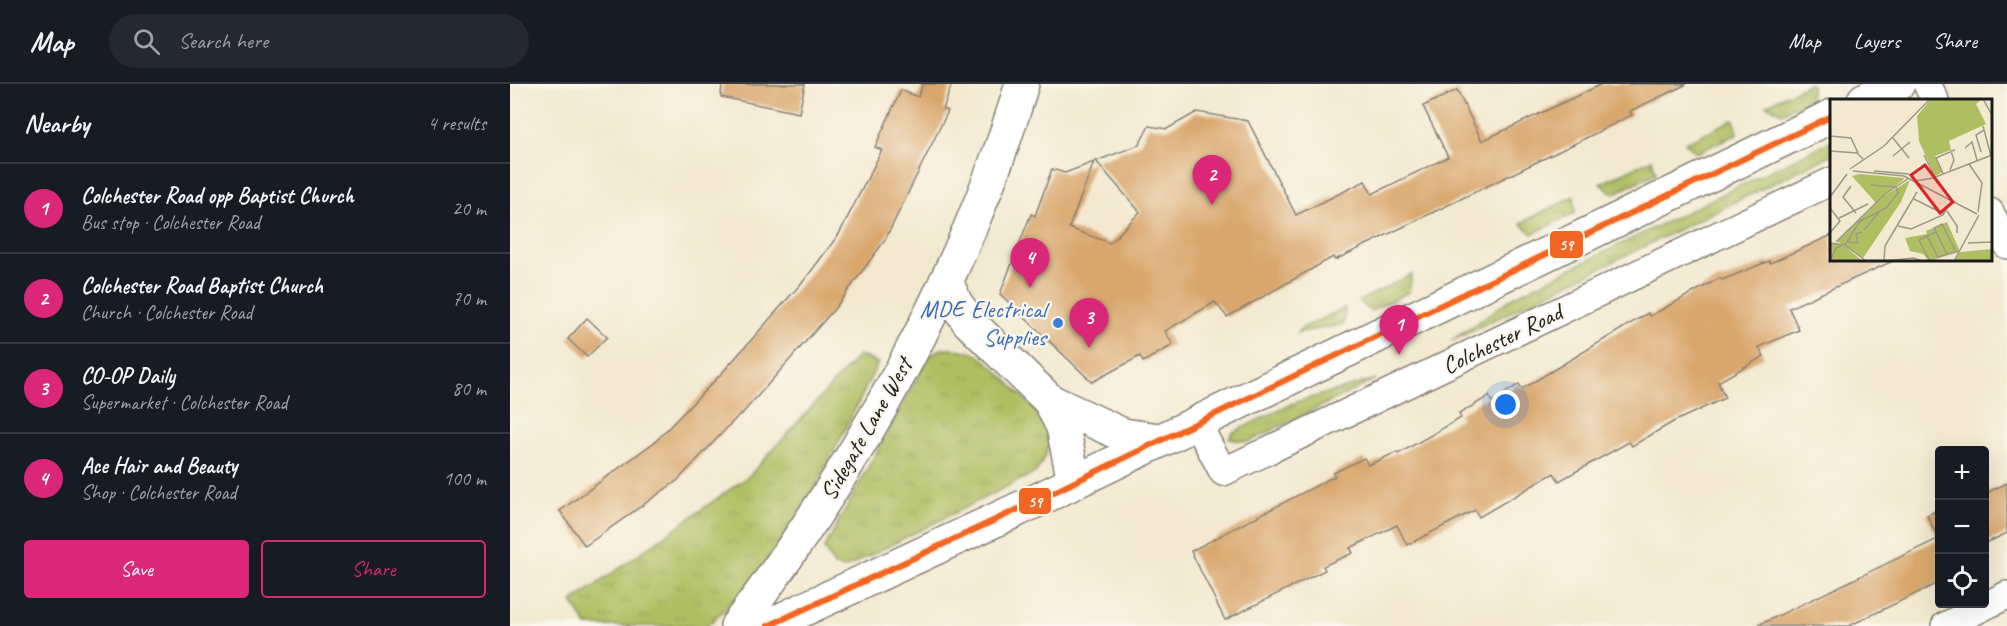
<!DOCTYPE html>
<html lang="en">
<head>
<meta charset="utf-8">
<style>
  :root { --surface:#171b24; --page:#242831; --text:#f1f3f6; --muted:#9ea1a6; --line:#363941; --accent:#db2777 }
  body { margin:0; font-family:Caveat,sans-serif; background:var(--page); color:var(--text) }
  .controls { position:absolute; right:18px; bottom:18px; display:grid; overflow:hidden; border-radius:6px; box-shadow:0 6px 24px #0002 }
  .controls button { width:54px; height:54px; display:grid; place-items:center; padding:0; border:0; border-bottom:2px solid var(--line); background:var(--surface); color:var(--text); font:30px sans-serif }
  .you { position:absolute; left:996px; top:321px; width:21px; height:21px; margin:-15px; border:4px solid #fff; border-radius:50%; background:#1a73e8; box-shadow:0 0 0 9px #1a73e833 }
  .badge { display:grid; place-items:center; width:39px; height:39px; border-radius:50%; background:var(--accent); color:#fff; font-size:20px; font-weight:700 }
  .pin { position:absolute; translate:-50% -50px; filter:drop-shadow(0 2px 3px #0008) }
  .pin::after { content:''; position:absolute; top:32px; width:21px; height:18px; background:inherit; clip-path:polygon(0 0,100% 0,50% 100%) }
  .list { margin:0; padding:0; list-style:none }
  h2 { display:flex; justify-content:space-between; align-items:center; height:78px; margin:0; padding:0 24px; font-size:26px }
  h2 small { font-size:20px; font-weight:400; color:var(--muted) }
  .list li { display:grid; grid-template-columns:39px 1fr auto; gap:18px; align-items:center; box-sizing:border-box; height:90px; padding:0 24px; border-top:2px solid var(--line) }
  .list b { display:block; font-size:22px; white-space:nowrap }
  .list p { margin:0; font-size:20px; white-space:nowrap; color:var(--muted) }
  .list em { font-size:20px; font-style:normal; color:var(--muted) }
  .actions { display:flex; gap:12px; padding:18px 24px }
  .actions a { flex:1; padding:14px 0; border:2px solid var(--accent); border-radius:6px; text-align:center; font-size:21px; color:var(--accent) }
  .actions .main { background:var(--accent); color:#fff }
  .icon { flex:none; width:33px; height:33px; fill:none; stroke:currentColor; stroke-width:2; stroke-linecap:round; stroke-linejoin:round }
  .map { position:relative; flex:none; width:1497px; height:542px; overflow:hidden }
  header { display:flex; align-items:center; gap:36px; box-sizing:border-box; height:84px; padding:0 30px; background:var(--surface); border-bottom:2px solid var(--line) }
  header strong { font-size:28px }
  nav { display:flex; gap:33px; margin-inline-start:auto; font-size:21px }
  .search { width:420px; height:54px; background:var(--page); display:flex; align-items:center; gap:15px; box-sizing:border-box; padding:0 21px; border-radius:33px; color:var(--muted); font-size:22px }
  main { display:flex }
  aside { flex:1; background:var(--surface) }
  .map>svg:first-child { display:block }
</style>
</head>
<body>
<header>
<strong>Map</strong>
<div class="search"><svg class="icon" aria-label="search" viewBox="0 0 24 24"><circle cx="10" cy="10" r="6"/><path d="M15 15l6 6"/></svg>Search here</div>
<nav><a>Map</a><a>Layers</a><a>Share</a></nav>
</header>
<main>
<aside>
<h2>Nearby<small>4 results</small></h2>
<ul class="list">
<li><span class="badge">1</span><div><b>Colchester Road opp Baptist Church</b><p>Bus stop · Colchester Road</p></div><em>20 m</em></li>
<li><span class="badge">2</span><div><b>Colchester Road Baptist Church</b><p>Church · Colchester Road</p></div><em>70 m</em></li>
<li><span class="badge">3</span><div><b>CO-OP Daily</b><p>Supermarket · Colchester Road</p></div><em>80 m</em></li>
<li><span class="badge">4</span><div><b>Ace Hair and Beauty</b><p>Shop · Colchester Road</p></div><em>100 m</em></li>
</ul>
<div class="actions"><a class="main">Save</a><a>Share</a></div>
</aside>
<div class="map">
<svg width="1497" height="542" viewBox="0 0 1497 542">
  <defs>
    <pattern id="grass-tufts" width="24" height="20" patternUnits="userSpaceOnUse" patternTransform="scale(1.5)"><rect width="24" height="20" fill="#afbe61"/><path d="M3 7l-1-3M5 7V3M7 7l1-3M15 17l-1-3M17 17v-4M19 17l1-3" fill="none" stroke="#96a354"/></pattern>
  </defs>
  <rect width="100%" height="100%" fill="#fbf7ec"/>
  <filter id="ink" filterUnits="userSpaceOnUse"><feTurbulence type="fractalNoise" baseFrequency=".0167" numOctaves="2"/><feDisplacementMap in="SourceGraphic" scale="12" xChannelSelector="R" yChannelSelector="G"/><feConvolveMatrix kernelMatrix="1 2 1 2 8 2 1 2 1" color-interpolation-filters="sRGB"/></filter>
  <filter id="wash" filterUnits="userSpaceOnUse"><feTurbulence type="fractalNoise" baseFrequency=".008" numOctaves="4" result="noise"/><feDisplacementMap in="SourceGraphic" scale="24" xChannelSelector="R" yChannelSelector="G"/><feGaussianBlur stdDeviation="1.35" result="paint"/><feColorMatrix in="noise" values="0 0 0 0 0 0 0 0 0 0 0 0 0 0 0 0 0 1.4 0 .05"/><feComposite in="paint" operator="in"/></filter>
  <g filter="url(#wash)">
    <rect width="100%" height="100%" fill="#f3e9d0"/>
    <g fill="url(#grass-tufts)" stroke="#666d3e" stroke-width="1.5">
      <path d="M1298,0h4l-2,15 -28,14 -16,-8z"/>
      <path d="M1224,35l4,14 -41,20 -12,-10z"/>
      <path d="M1321,57v14l-380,186 64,-45z"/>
      <path d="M1142,75l4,14 -43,21 -13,-10z"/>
      <path d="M1064,112l1,17 -43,21 -11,-11z"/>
      <path d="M902,190l-3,18 -39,19 -11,-10z"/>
      <path d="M835,224l-1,16 -47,9 3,-4z"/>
      <path d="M432,265c15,0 28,0 40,9 13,9 66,62 67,75 1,16 -5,27 -13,39l-191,96 -11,-2 -10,-18 103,-188 5,-7z"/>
      <path d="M349,271l19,8c-45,91 -93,196 -171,263h-120l-15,-24 178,-127z"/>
      <path d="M866,295l-127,63 -20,-3 3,-6 61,-30z"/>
    </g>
    <g id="blocks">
      <g fill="#d9a76d">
        <path d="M212,0h83l-6,29 -78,-16z"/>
        <path d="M413,0h29l-9,25 5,2 -63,129 -49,67 -95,108 -1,-1 -62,66 -93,66 -25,-35 96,-70 66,-68 84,-95 33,-44 43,-84 -7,-3 26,-57 17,7z"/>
        <path d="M1092,0h85l-57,27 2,4 -56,28 -241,117 -2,-3 -106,60 -12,-15 -50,29 8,14 -30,17 -3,-6 -48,26 -92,-88 31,-80 4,2 17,-47 13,4 29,-11 -25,66 41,15 30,-31 -44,-51 43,-16 10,-19 18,3 30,-17 51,9 48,94 69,-34 7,13 76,-37 -25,-51 34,-16 25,51z"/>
        <path d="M1322,151v25h63l-106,48 10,22 -40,17 5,9 -46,26 7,16 -52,24 -41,24 -3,-4 -70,39 -5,-8 -75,44 -4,-7 -4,2 -64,33 -10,-20 -47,23 3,5 -30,13 2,4 -100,50 -34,-69 144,-75 -2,-3 31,-15 4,7 29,-13 1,2 63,-36 -2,-4 30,-18 3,6 27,-18 3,5 126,-76 2,3 70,-38 2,2 47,-19 1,2z"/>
        <path d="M77,234l20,19 -20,20 -19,-18z"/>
        <path d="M1497,399v50l-23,11v-50z"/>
        <path d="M1430,425v73l-91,44h-92l181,-87 -11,-24z"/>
      </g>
    </g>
  </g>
  <g filter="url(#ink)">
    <use href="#blocks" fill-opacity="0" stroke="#888276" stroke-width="1.5"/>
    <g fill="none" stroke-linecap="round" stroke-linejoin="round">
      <defs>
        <g id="minor">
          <path d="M1417,0l8,16"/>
          <path d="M1480,128l17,33"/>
          <path d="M687,339l26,49 609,-291"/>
          <path d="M1435,542l62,-31"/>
        </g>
        <g id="tertiary">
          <path d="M436,197l9,21 14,20 81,79 13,26 11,55"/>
          <path d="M540,317l73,34 37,5"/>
          <path d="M227,542c120,-160 228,-350 285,-542"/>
        </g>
        <g id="primary">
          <path d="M1354,16l34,-16"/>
          <path d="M258,542l255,-119 809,-391"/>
        </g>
      </defs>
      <use href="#minor" stroke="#888276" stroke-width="30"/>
      <use href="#tertiary" stroke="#888276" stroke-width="36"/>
      <use href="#primary" stroke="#888276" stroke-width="36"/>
      <use href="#minor" stroke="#fff" stroke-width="27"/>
      <use href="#tertiary" stroke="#fff" stroke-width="33"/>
      <use href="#primary" stroke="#fff" stroke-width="33"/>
      <defs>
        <path id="bus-1" d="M258,542l255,-119 809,-391"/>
      </defs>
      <use href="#bus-1" stroke="#fbf7ec" stroke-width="10"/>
      <use href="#bus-1" stroke="#f26522" stroke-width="6"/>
    </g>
  </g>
  <circle fill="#3f7fe0" stroke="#fbf7ec" stroke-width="2" cx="548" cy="239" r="6"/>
  <g text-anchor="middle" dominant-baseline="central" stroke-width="4.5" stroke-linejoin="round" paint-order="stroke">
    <g font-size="24" fill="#366cbe" stroke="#fbf7ec" text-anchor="end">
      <text x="536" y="225">MDE Electrical<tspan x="536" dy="28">Supplies</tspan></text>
    </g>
    <g font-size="24" fill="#1c1c1c" stroke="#fbf7ec">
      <text transform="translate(992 255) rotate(-26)">Colchester Road</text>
      <text transform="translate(356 345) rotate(-60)">Sidegate Lane West</text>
    </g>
  </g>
  <g transform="translate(1320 15)">
    <rect width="162" height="162" fill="#f3e9d0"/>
    <path d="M30,75l44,4v1l-28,24 -24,-27zM80,81l-9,22 -38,56 -26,-17 47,-45zM0,144l14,2 18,16h-32z" fill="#afbe61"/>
    <path d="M101,0h51l-6,5 10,20 -37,17 2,9 -16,6 8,16 -8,4 -16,-35 -2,-25zM162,150v12l-37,-1 5,-8z" fill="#afbe61"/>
    <path d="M107,28l7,2v7l-19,9 -2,-7zM117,123l12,27 -3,4 -27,8 -6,-7 -13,-3 -5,-13 22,-4 -1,-3z" fill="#afbe61"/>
    <path fill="none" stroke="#9d9788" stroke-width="1.5" d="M153,0l9,16M153,27l8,30M0,37l21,2 7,15M63,39l16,20M135,49l7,-6 5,18M0,52l27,2 7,7M151,53l-5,-17 8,-5M94,56l11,22M63,57l17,-14M139,65l13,19 -4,29M20,70l34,-23 46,-47M120,71l4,-10 -3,-9 4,-1M23,72l51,5 73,38M44,72l35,3M113,74l-7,-15 14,-6M85,82l18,-3 59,-23M41,86l25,2M21,87l-8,11 13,16M0,98l17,-23M84,100l30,15M0,109l10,13 -10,12M117,112l10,15v7M9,119l29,-14M68,127l13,3 32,-14 9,-15M34,131l15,-18M106,133l-9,4 11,21 9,-3M97,137l-8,4 11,21M6,143l48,-47 25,-17M18,143l10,1 -2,-9 6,-2M0,144l15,2 21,16M138,144l24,-1M15,146l15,-24 26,-13 12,-15 -2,-6M125,151l-13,-26 -8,4 13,26 12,-3M0,162l6,-13 8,-4M54,162l1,-15 32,-54M54,162l30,-3 7,3M124,162l25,-46"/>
    <path fill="#d62828" fill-opacity="0.15" stroke="#d62828" stroke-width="3" d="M95,66l28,37 -13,11 -29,-38z"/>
    <rect width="162" height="162" fill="none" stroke="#1c1c1c" stroke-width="3"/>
  </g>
  <g stroke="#fbf7ec" stroke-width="2">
    <rect x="1039" y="146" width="35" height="29" rx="6" fill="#f26522"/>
    <rect x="508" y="403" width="34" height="28" rx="6" fill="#f26522"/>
  </g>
  <g font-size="16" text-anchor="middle" font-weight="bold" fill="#fff">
    <text x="1056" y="166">59</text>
    <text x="525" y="423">59</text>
  </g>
</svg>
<div class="controls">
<button>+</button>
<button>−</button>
<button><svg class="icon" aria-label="locate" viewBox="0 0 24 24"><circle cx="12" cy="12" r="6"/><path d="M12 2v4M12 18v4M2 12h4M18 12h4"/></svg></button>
</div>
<div class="you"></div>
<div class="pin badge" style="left:889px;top:271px">1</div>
<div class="pin badge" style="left:702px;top:121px">2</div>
<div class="pin badge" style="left:579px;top:264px">3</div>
<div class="pin badge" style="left:520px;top:204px">4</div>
</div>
</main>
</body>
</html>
